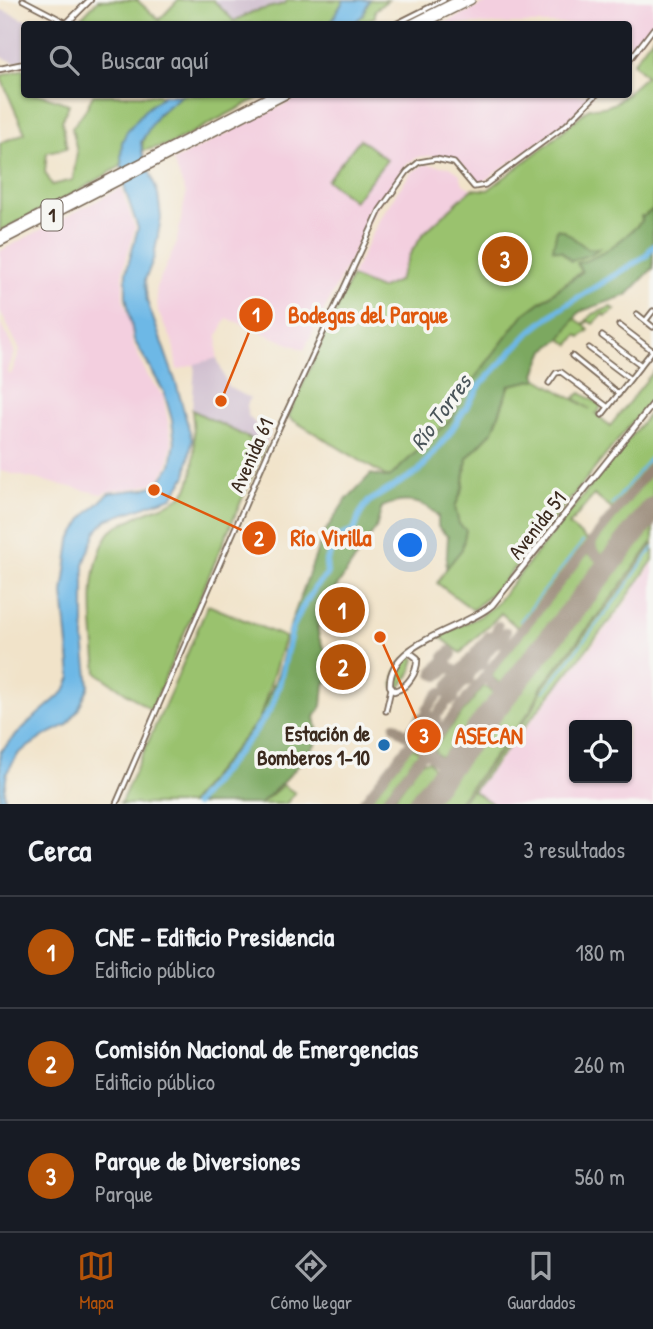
<!DOCTYPE html>
<html lang="es">
<head>
<meta charset="utf-8">
<style>
  :root { --surface:#171b24; --page:#20242c; --text:#f1f3f6; --muted:#9ea1a6; --line:#363941; --accent:#b45309 }
  body { margin:0; font-family:"Patrick Hand",sans-serif; background:var(--page); color:var(--text) }
  .controls { position:absolute; right:21px; bottom:21px; display:grid; overflow:hidden; border-radius:7px; box-shadow:0 2px 5px #0004 }
  .controls button { width:63px; height:63px; display:grid; place-items:center; padding:0; border:0; border-bottom:2px solid var(--line); background:var(--surface); color:var(--text); font:35px sans-serif }
  .you { position:absolute; left:411px; top:546px; width:24px; height:24px; margin:-18px; border:5px solid #fff; border-radius:50%; background:#1a73e8; box-shadow:0 0 0 10px #1a73e833 }
  .badge { display:grid; place-items:center; width:46px; height:46px; border-radius:50%; background:var(--accent); color:#fff; font-size:23px; font-weight:700 }
  .pin { position:absolute; translate:-50% -50%; border:4px solid #fff; box-shadow:0 2px 7px #0006 }
  .list { margin:0; padding:0; list-style:none }
  h2 { display:flex; justify-content:space-between; align-items:center; height:91px; margin:0; padding:0 28px; font-size:30px }
  h2 small { font-size:23px; font-weight:400; color:var(--muted) }
  .list li { display:grid; grid-template-columns:46px 1fr auto; gap:21px; align-items:center; box-sizing:border-box; height:112px; padding:0 28px; border-top:2px solid var(--line) }
  .list b { display:block; font-size:26px; white-space:nowrap }
  .list p { margin:0; font-size:23px; white-space:nowrap; color:var(--muted) }
  .list em { font-size:23px; font-style:normal; color:var(--muted) }
  .icon { flex:none; width:38px; height:38px; fill:none; stroke:currentColor; stroke-width:2; stroke-linecap:round; stroke-linejoin:round }
  .map { position:relative; flex:none; width:653px; height:804px; overflow:hidden }
  .search { position:absolute; background:var(--surface); box-shadow:0 2px 5px #0004; left:21px; right:21px; top:21px; height:77px; display:flex; align-items:center; gap:18px; box-sizing:border-box; padding:0 24px; border-radius:7px; color:var(--muted); font-size:26px }
  .sheet { height:427px; background:var(--surface) }
  nav { display:flex; justify-content:space-around; align-items:center; box-sizing:border-box; height:98px; border-top:2px solid var(--line); background:var(--surface); font-size:19px; color:var(--muted) }
  nav a { display:grid; justify-items:center; gap:4px }
  nav .on { color:var(--accent) }
  .map>svg:first-child { display:block }
</style>
</head>
<body>
<div class="map">
<svg width="653" height="804" viewBox="0 0 653 804">
  <rect width="100%" height="100%" fill="#f6f6f2"/>
  <filter id="ink" filterUnits="userSpaceOnUse"><feTurbulence type="fractalNoise" baseFrequency=".0143" numOctaves="2"/><feDisplacementMap in="SourceGraphic" scale="14" xChannelSelector="R" yChannelSelector="G"/><feConvolveMatrix kernelMatrix="1 2 1 2 8 2 1 2 1" color-interpolation-filters="sRGB"/></filter>
  <filter id="wash" filterUnits="userSpaceOnUse"><feTurbulence type="fractalNoise" baseFrequency=".00686" numOctaves="4" result="noise"/><feDisplacementMap in="SourceGraphic" scale="28" xChannelSelector="R" yChannelSelector="G"/><feGaussianBlur stdDeviation="1.57" result="paint"/><feColorMatrix in="noise" values="0 0 0 0 0 0 0 0 0 0 0 0 0 0 0 0 0 1.4 0 .05"/><feComposite in="paint" operator="in"/></filter>
  <g filter="url(#wash)">
    <rect width="100%" height="100%" fill="#f1e3c9"/>
    <g fill="#f3cfdf" fill-rule="evenodd">
      <path d="M492,0h161v24l-24,32 -1,-32h-185z"/>
      <path d="M303,95h290l-29,29 -83,59h-3l-14,-17 -11,-7 -23,-3 -12,1 -11,7 -28,38 -75,148 -77,-32 -9,17 -1,23 -40,12 -4,-28 -15,-30 -2,-25 20,-42 10,-51 -13,-33z"/>
      <path d="M424,164l26,3 10,7 3,10 9,5 -62,65 -12,27 -18,8 -29,-12 29,-59 17,-26 14,-19z"/>
      <path d="M121,188l14,40 -12,42v28l7,22 2,21 15,34 16,21 9,47 -4,21 -10,18 -18,5 -31,4 -8,3 -101,-23v-149l15,30 -8,20 4,3 9,-25 -20,-39v-60z"/>
      <path d="M653,563v241h-160l-19,-12 148,-183zM574,725h53v53h-53z"/>
    </g>
    <g fill="#cfbdce">
      <path d="M213,0h75l-4,4 -32,8 -18,9z"/>
      <path d="M0,9l35,15h-11v35l-8,4 -16,-7z"/>
      <path d="M217,358l11,29 22,11 -3,7 1,11 10,10 13,6 -6,14 -73,-36 3,-46z"/>
    </g>
    <g fill="#9ac26e" stroke="#6a7646" stroke-width="2">
      <path d="M98,0h39l22,20 19,-20h35l21,21 18,-9 32,-8 4,-4h56l-14,24h-255z"/>
      <path d="M369,0h19l-13,10v7l-13,5v2h-9l10,-9z"/>
      <path d="M653,36v190l-81,52 -49,37 -61,80 -9,22 -64,61 -101,-61 63,-140 29,12 18,-8 12,-27 14,-21 42,-39 6,-5 16,1 62,-48 39,-34c16,0 25,-2 36,-13l3,-1 1,-3 17,-15 -13,-13z"/>
      <path d="M24,69v25l18,1 27,9 -7,17 5,27 -20,4 -2,20 7,13 21,-5 4,-28 -5,-24 14,-19 7,-14h71l-20,16 -22,31 -1,24 -43,25 -78,40v-88l25,-10 -25,-57z"/>
      <path d="M182,95h82l-93,49 -29,7c-1,-24 22,-43 40,-56z"/>
      <path d="M360,139l27,21 -33,41 -27,-21z"/>
      <path d="M611,307l4,3 -9,6 -3,-2 -10,10 -5,-3 -4,4 5,5 -8,7 -4,-2 -7,10 -9,-6 13,-21 9,6 10,-10z"/>
      <path d="M653,372v25l-152,187 -28,26 -36,-27 9,-14 16,-20 -7,-42 8,-19 4,-30 26,-27 17,-46 28,-6 52,30 -16,-11 7,-5 20,12 -3,9 -3,-1 15,13z"/>
      <path d="M653,409v51l-40,50 -19,-15 -25,30 19,16 -69,88 -18,-16c-13,15 -28,25 -40,40l-22,-17 40,-19 15,-11z"/>
      <path d="M192,410l73,36 -114,264 -54,-37c-3,-44 -13,-98 11,-138 4,-7 14,-11 22,-15 15,-9 34,-13 49,-22 21,-14 15,-67 13,-88z"/>
      <path d="M653,470v28l-46,57 -4,1 -8,-7 -1,-5z"/>
      <path d="M653,522v19l-34,47 -77,98 -10,22 -75,96h-29z"/>
      <path d="M653,544v16l-34,49 -146,182 20,13h-33l73,-95 10,-22 78,-98z"/>
      <path d="M586,554l6,1 6,5 1,5 -93,116 -6,3 -8,-7 2,-7z"/>
      <path d="M208,605l77,32 -26,83 -70,84h-69l53,-117z"/>
      <path d="M410,656l5,3 -5,16 -11,13h-5c-2,-12 6,-26 16,-32z"/>
      <path d="M483,687h5l5,5 -1,8 -45,55 -7,2 -5,-5 1,-7z"/>
      <path d="M411,746l8,6 -41,52h-12z"/>
      <path d="M429,761l5,8 -26,35h-18l31,-42z"/>
      <path d="M283,785l12,8 -9,11h-26z"/>
    </g>
    <g fill="#7ba861" stroke="#5b6940" stroke-width="2">
      <path d="M653,209v59l-26,27 -48,17 -18,27 -16,11 -10,24 3,5 -29,6 -16,46 -26,27 -4,30 -8,19 4,17 7,6 -4,19 -16,20 2,-32 -10,-10v-11c-16,-17 -35,-18 -56,-9l-6,21 -56,84c-7,27 3,35 18,56l-14,17 -2,21 -7,11 4,22c-17,25 -37,45 -59,65h-71l70,-84 20,-49 12,-48 32,-88 22,-34 26,-27 18,4 64,-61 9,-22 61,-80 59,-43 -5,-9c24,-5 48,-25 65,-42l-1,-5h3z"/>
      <path d="M557,229l7,2 24,18 11,-1 -8,6 -20,7 -10,-10 -8,-2z"/>
    </g>
    <g fill="#6db8e6" stroke="#547182" stroke-width="2">
      <path d="M344,0h25l-6,15 -10,9h-23z"/>
      <path d="M164,95h18l-24,19 -17,28 1,9 16,43 3,24 -7,39 -9,23 2,21 29,82 16,57 -6,36 -14,21 -66,23 -10,12 -12,32v75l5,47 -11,24 -11,15 -21,10 -27,18 -12,19 -3,20 2,12h-6v-52l29,-30 36,-31 6,-14 -8,-84 7,-52 14,-24 25,-24 35,-4 14,-5 13,-19 4,-23 -3,-22 -8,-28 -30,-52 -8,-44v-23l12,-45 -13,-38 -4,-32 1,-16 5,-11 17,-20z"/>
    </g>
    <g fill="none" stroke-linecap="round" stroke-linejoin="round">
      <g stroke="#6db8e6" stroke-width="2">
        <path d="M612,505l41,-51"/>
        <path d="M520,621l63,-80"/>
        <path d="M544,692l79,-101 30,-43"/>
      </g>
      <path stroke="#6db8e6" stroke-width="6" d="M195,804l58,-70 18,-26 8,-23 13,-56 9,-19 15,-24 11,-11 -1,-13 12,-25 16,-6 6,-17 8,-12 51,-31 30,-37 32,-50 50,-53 27,-21 88,-54 7,-10"/>
      <g stroke="#968674" stroke-width="10">
        <path d="M591,543l2,9 11,11 -1,9"/>
        <path d="M444,662v-5l6,-6 2,3 -5,7 1,5"/>
        <path d="M450,667l-12,9 -5,-2v-3l9,-9h2l19,15"/>
        <path d="M488,672v8l11,11 2,10"/>
        <path d="M428,716l-1,-7 12,-16h8c-1,-6 7,-17 14,-18v-5l10,-12h4v-5l14,-17h5l4,-10"/>
        <path d="M395,726l17,14"/>
        <path d="M410,738v-7l10,-13 6,-2 6,3"/>
        <path d="M419,745v-7l11,-13 7,-1 -1,-8 11,-14 7,-3c0,-6 8,-17 15,-18 -1,-6 7,-16 14,-17 0,-8 11,-23 19,-22l4,-10"/>
        <path d="M429,745v9l12,11 1,9"/>
        <path d="M362,804l46,-58"/>
        <path d="M383,804l270,-339"/>
      </g>
      <path stroke="#968674" stroke-width="24" d="M419,804l234,-295"/>
    </g>
  </g>
  <g filter="url(#ink)">
    <g fill="none" stroke-linecap="round" stroke-linejoin="round">
      <defs>
        <g id="street">
          <path d="M23,0l44,23"/>
          <path d="M396,24l48,-24"/>
          <path d="M628,62l25,-33"/>
          <path d="M637,314l16,13"/>
          <path d="M646,320l7,-9"/>
          <path d="M619,325l34,26"/>
          <path d="M602,336l39,29"/>
          <path d="M589,348l41,31"/>
          <path d="M572,356l47,38"/>
          <path d="M549,383l7,-10 5,-1 47,35"/>
          <path d="M602,415l51,-65"/>
          <path d="M386,711l5,-22"/>
          <path d="M116,804l156,-361 108,-233 27,-38 12,-10 17,-3 18,4 20,24 11,-2 81,-60 31,-31"/>
        </g>
        <g id="secondary">
          <path d="M66,24l24,-24"/>
          <path d="M0,69l24,-5"/>
          <path d="M409,652l8,6c1,13 -9,30 -23,33l-4,-5c-2,-45 75,-57 102,-81l161,-201"/>
        </g>
        <g id="highway">
          <path d="M411,24l48,-24"/>
          <path d="M423,24l48,-24"/>
          <path d="M0,235l274,-141"/>
          <path d="M0,242l287,-148"/>
        </g>
      </defs>
      <use href="#street" stroke="#7b6b5a" stroke-width="7"/>
      <use href="#secondary" stroke="#7b6b5a" stroke-width="8"/>
      <use href="#highway" stroke="#7b6b5a" stroke-width="10"/>
      <use href="#street" stroke="#fff" stroke-width="3.5"/>
      <use href="#secondary" stroke="#fff" stroke-width="4.5"/>
      <use href="#highway" stroke="#fff" stroke-width="7"/>
    </g>
  </g>
  <circle fill="#1f6fb2" stroke="#f6f6f2" stroke-width="2.5" cx="384" cy="745" r="7"/>
  <g text-anchor="middle" dominant-baseline="central" stroke-width="7" stroke-linejoin="round" paint-order="stroke">
    <rect fill="#f6f6f2" stroke="#73675e" stroke-width="2" x="41.5" y="199.5" width="21" height="31" rx="5"/>
    <g font-size="19" font-weight="bold" fill="#3b2a1e">
      <text x="52" y="215">1</text>
    </g>
    <g font-size="21" fill="#3b2a1e" stroke="#f6f6f2">
      <text transform="translate(251 455) rotate(-66)">Avenida 61</text>
      <text transform="translate(537 525) rotate(-52)">Avenida 51</text>
    </g>
    <g font-size="21" font-weight="bold" fill="#3b2a1e" stroke="#f6f6f2" text-anchor="end">
      <text x="370" y="733">Estación de<tspan x="370" dy="24">Bomberos 1-10</tspan></text>
    </g>
    <g font-size="23" font-style="italic" fill="#4a555a" stroke="#f6f6f2">
      <text transform="translate(440 412) rotate(-54)">Río Torres</text>
    </g>
  </g>
  <path fill="none" stroke="#df570d" stroke-width="2.5" d="M221 401L256 315M154 490L259 538M380 637L424 736"/>
  <g fill="#df570d" stroke="#f6f6f2" stroke-width="2.5">
    <circle cx="221" cy="401" r="7"/>
    <circle cx="154" cy="490" r="7"/>
    <circle cx="380" cy="637" r="7"/>
    <circle cx="256" cy="315" r="18"/>
    <circle cx="259" cy="538" r="18"/>
    <circle cx="424" cy="736" r="18"/>
  </g>
  <g font-size="21" text-anchor="middle" font-weight="bold" fill="#fff">
    <text x="256" y="322">1</text>
    <text x="259" y="546">2</text>
    <text x="424" y="743">3</text>
  </g>
  <g font-size="23" text-anchor="middle" font-weight="bold" fill="#df570d" stroke="#f6f6f2" stroke-width="7" stroke-linejoin="round" paint-order="stroke">
    <text x="368" y="323">Bodegas del Parque</text>
    <text x="331" y="546">Río Virilla</text>
    <text x="489" y="744">ASECAN</text>
  </g>
</svg>
<div class="controls">
<button><svg class="icon" aria-label="locate" viewBox="0 0 24 24"><circle cx="12" cy="12" r="6"/><path d="M12 2v4M12 18v4M2 12h4M18 12h4"/></svg></button>
</div>
<div class="you"></div>
<div class="pin badge" style="left:342px;top:610px">1</div>
<div class="pin badge" style="left:343px;top:667px">2</div>
<div class="pin badge" style="left:505px;top:259px">3</div>
<div class="search"><svg class="icon" aria-label="search" viewBox="0 0 24 24"><circle cx="10" cy="10" r="6"/><path d="M15 15l6 6"/></svg>Buscar aquí</div>
</div>
<section class="sheet">
<h2>Cerca<small>3 resultados</small></h2>
<ul class="list">
<li><span class="badge">1</span><div><b>CNE - Edificio Presidencia</b><p>Edificio público</p></div><em>180 m</em></li>
<li><span class="badge">2</span><div><b>Comisión Nacional de Emergencias</b><p>Edificio público</p></div><em>260 m</em></li>
<li><span class="badge">3</span><div><b>Parque de Diversiones</b><p>Parque</p></div><em>560 m</em></li>
</ul>
</section>
<nav>
<a class="on"><svg class="icon" aria-label="map" viewBox="0 0 24 24"><path d="M3 6l6-2 6 2 6-2v14l-6 2-6-2-6 2zM9 4v14M15 6v14"/></svg>Mapa</a>
<a><svg class="icon" aria-label="directions" viewBox="0 0 24 24"><path d="M12 3l9 9-9 9-9-9zM9 14v-3h6M13 9l2 2-2 2"/></svg>Cómo llegar</a>
<a><svg class="icon" aria-label="saved" viewBox="0 0 24 24"><path d="M7 4h10v16l-5-4-5 4z"/></svg>Guardados</a>
</nav>
</body>
</html>
